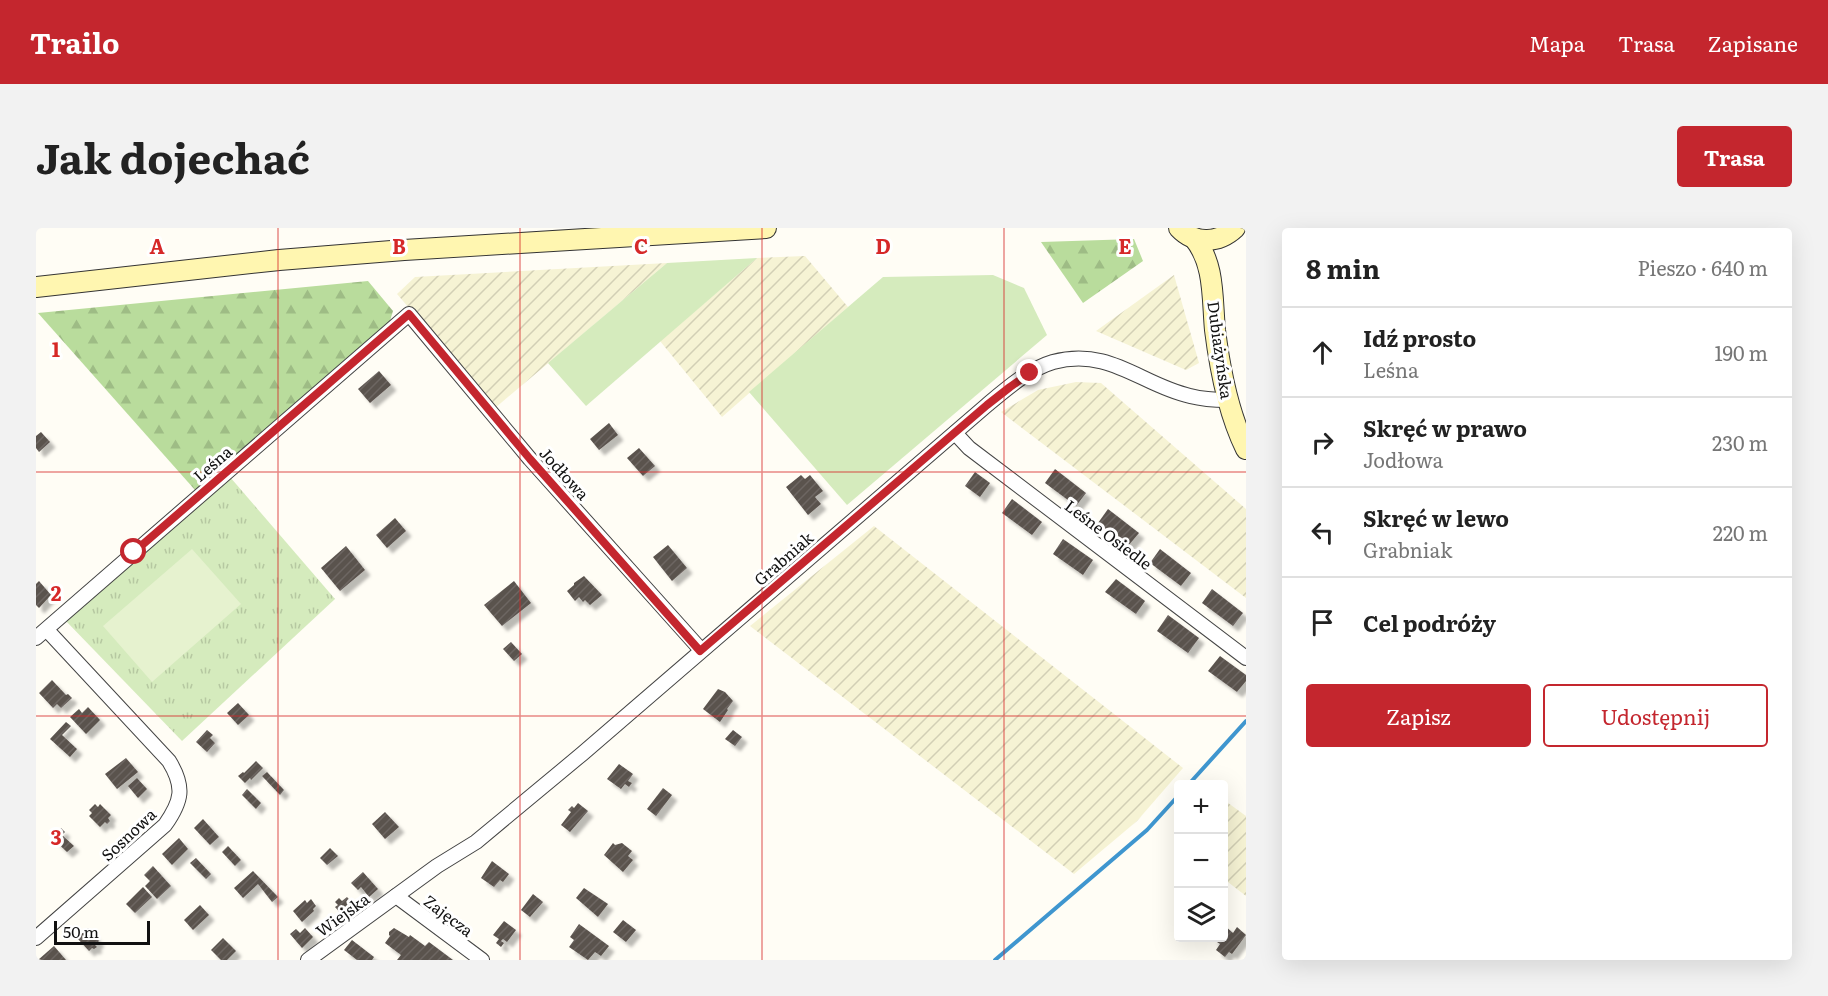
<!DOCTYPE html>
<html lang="pl">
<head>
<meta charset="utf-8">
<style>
  :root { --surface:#fff; --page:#f2f2f2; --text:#222; --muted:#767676; --line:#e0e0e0; --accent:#c4262e }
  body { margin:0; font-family:Literata,serif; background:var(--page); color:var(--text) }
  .controls { position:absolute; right:18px; bottom:18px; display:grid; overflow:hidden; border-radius:6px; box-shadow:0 6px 24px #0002 }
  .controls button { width:54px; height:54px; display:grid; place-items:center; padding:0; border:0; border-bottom:2px solid var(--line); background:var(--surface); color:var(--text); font:30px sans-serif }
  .scale { position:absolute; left:18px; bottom:15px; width:96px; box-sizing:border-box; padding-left:6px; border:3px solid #111; border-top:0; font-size:16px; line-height:21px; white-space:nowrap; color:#111; -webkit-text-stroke:4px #fff; paint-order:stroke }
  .stop { position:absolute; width:18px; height:18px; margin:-14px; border:4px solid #c4262e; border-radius:50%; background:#fff }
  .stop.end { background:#c4262e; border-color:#fff; box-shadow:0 2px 6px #0008 }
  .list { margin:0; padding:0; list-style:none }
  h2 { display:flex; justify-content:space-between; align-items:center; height:78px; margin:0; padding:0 24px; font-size:26px }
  h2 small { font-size:20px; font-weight:400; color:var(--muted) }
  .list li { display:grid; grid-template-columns:39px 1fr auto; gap:18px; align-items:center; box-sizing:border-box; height:90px; padding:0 24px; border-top:2px solid var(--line) }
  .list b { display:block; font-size:22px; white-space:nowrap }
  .list p { margin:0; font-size:20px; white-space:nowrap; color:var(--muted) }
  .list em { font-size:20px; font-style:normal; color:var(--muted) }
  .actions { display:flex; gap:12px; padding:18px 24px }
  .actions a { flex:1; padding:14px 0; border:2px solid var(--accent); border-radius:6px; text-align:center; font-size:21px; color:var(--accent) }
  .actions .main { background:var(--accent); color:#fff }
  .icon { flex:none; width:33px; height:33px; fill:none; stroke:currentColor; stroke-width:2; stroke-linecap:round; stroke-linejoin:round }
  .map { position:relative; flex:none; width:1210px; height:732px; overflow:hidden; border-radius:6px }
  header { display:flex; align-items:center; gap:36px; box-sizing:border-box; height:84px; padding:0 30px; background:var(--accent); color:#fff }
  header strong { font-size:28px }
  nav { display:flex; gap:33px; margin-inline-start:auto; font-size:21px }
  .intro { display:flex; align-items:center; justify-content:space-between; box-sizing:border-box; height:144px; padding:0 36px }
  h1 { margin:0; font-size:42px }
  .button { padding:15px 27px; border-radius:6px; background:var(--accent); color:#fff; font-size:21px; font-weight:700 }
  main { display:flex; gap:36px; padding:0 36px }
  aside { flex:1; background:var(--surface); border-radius:6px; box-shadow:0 6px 24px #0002 }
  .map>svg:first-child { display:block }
</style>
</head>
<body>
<header>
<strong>Trailo</strong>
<nav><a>Mapa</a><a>Trasa</a><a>Zapisane</a></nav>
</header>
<div class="intro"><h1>Jak dojechać</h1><a class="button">Trasa</a></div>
<main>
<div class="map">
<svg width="1210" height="732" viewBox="0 0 1210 732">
  <defs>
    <pattern id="farmland-furrows" width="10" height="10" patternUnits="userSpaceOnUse" patternTransform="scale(1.5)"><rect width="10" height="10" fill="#f6f3d4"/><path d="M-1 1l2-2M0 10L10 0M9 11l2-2" fill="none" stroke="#d2cfb5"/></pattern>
    <pattern id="forest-firs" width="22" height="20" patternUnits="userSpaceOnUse" patternTransform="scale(1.5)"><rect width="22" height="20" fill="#b9dc9c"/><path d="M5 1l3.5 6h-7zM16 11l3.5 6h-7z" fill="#9ebc85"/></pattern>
    <pattern id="park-tufts" width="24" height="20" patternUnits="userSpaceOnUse" patternTransform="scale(1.5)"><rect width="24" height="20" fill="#d5ebbd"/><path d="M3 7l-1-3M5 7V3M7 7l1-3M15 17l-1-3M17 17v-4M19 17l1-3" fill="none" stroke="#b6c8a1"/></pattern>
    <pattern id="building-hatch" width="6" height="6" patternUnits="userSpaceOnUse" patternTransform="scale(1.5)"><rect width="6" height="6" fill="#5a524d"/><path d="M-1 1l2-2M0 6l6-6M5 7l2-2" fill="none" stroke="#6d6662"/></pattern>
    <filter id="shadow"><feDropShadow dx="5.5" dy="5.5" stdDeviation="1.5" flood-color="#0004"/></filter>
  </defs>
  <rect width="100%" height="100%" fill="#fffdf5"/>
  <g fill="url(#farmland-furrows)">
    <path d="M769,28l43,51 -126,110 -62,-76 97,-83z"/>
    <path d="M631,35l-172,145 -98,-114 18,-17z"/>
    <path d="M1138,47l25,88 -13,7 -90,-39z"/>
    <path d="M1040,154l25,1 145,126v89l-245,-186 37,-22z"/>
    <path d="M838,298l309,242 -46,53 -63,53 -324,-248z"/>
    <path d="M1188,572l22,16v80l-22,-17z"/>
  </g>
  <g fill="#d5ebbd">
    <path d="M721,30l-171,148 -38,-43 119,-100z"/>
    <path d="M957,47l31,13 23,47 -200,170 -98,-113 134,-115z"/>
  </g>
  <g fill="url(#forest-firs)">
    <path d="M1098,11l9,22 -60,42 -42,-61z"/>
    <path d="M332,53l25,30 -4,13 -194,166 -157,-177z"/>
  </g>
  <path fill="url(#park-tufts)" d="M194,249l105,122 -153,142 -117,-121z"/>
  <path fill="#e6f2cf" d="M156,321l49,55 -89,78 -49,-56z"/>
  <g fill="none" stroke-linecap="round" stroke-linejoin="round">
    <g stroke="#3f96cf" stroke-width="4">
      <path d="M1153,556l57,-63"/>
      <path d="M959,732l152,-130 31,-34"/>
    </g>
  </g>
  <g fill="url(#building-hatch)" filter="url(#shadow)">
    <path d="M343,143l12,14 -21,18 -12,-14z"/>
    <path d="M573,195l9,12 -19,15 -9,-11z"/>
    <path d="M5,204l9,10 -11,10 -3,-4v-12z"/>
    <path d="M603,220l16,18 -12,10 -16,-18z"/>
    <path d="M1019,241l31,24 -10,13 -31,-23z"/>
    <path d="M939,244l15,11 -10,14 -15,-11z"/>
    <path d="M765,247l4,4 5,-4 13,16 -8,6 6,7 -13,11 -22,-28z"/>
    <path d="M976,271l30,23 -10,13 -30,-22z"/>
    <path d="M1072,281l31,24 -11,13 -30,-23z"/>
    <path d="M359,290l11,13 -19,17 -11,-13z"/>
    <path d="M1027,311l30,21 -10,15 -30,-21z"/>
    <path d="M632,317l19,23 -15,13 -19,-24z"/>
    <path d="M310,318l19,24 -25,21 -19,-23z"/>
    <path d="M1124,321l31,24 -10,13 -31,-23z"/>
    <path d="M548,348l18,19 -12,10 -5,-5 -2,2 -4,-5 -4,4 -8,-10 7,-6v-2z"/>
    <path d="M1080,351l29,22 -9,13 -31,-22z"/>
    <path d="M3,353l12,14 -12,13 -3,-3v-21z"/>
    <path d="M478,353l17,22 -29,23 -18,-21z"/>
    <path d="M1176,361l31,24 -10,13 -31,-23z"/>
    <path d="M1132,387l31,23 -11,15 -31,-22z"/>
    <path d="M475,414l11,12 -8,7 -11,-12z"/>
    <path d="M1184,428l26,19v6l-9,11 -29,-21z"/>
    <path d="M16,452l14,15 2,-1 4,4 -11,10 -4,-4 -4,4 -14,-15z"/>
    <path d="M682,461l7,3 8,9 -6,8 1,1 -8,12 -17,-13z"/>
    <path d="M202,475l11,12 -11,10 -11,-12z"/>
    <path d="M52,479l12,13 -14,14 -16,-17 9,-8 3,4z"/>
    <path d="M30,494l5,4 -9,9 15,14 -7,8 -20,-18z"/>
    <path d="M171,502l6,5 -3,3 5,5 -8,9 -11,-10z"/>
    <path d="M697,502l9,7 -7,9 -10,-7z"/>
    <path d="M90,530l12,14 -21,17 -12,-15z"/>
    <path d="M220,533l7,7 -12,12 -1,-2 -5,5 -7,-7 5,-4 1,1z"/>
    <path d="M583,536l14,10 -5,7 4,2 -3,4 -4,-3 -4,5 -14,-10z"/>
    <path d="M231,544l17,18 -4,5 -18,-19z"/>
    <path d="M101,550l10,11 -9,9 -10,-12z"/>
    <path d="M627,560l9,7 -16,21 -9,-7z"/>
    <path d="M211,561l14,14 -5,6 -14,-14z"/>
    <path d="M542,575l10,8 -18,21 -9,-7 10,-13 -3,-2 4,-4 2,2z"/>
    <path d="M59,576l3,3 2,-3 11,11 -3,3 2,3 -3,3 -2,-2 -5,5 -11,-11 3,-3 -3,-3z"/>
    <path d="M349,584l14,15 -14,12 -13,-15z"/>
    <path d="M167,591l16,18 -9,8 -16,-17z"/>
    <path d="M25,600l4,4 -3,3 12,11 -7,6 -16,-15z"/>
    <path d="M143,610l9,11 -16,16 -10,-11z"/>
    <path d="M577,615l2,2 7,-2 10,8 -4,5 5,4 -10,12 -19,-17z"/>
    <path d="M192,618l13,14 -6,6 -13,-14z"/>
    <path d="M294,620l8,8 -11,9 -7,-7z"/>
    <path d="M160,630l15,16 -5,5 -16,-16z"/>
    <path d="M456,633l17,13 -6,8 -3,-2 -6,7 -13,-9z"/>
    <path d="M117,638l18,20 -14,13 -12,-13 5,-5 -6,-6z"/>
    <path d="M217,643l25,26 -6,5 -14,-18 -15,14 -9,-10z"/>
    <path d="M327,644l15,17 -9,8 -8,-10 -3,3 -7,-7z"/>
    <path d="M107,659l9,10 -17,16 -9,-9z"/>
    <path d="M548,660l24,16 -10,13 -22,-19z"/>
    <path d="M497,666l10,8 -13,15 -9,-7z"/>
    <path d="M311,669l8,9 -12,10 -8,-9 3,-2 -3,-3 4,-4 3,3z"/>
    <path d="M275,671l5,7 -3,3 1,2 -12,11 -9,-11 12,-11 2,3z"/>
    <path d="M164,677l9,10 -16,15 -9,-10z"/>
    <path d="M587,692l13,10 -10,12 -13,-10z"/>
    <path d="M468,693l12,9 -9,12 -4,-3 -2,2 3,2 -3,4 -5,-4 3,-4 -6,-4z"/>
    <path d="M543,696l30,22 -8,10 -6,-4 -7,8 -19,-13 5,-7 -4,-3z"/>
    <path d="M1188,697l9,8 4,-6 9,8 -14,19 -3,-2 -4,5 -9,-7 4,-6 -9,-6h13z"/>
    <path d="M52,700l11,13 -4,4 2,2 -3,2 -2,-1 -3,3 -12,-13z"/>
    <path d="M269,700l8,9 -11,11 -12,-14 6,-5 4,4z"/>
    <path d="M358,700l15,9 1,-2 15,11 4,-4 24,18h-56l4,-5 -16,-12 5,-7 -1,-1v-3z"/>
    <path d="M187,710l13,13 -9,9h-6l-10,-10z"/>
    <path d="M316,712l22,17 -2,3h-15l-13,-10z"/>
    <path d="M18,718l12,14h-28z"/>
  </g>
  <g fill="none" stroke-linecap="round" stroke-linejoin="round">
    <defs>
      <g id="street">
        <path d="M919,205l14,15 277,210"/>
        <path d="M0,410l373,-324 121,145 171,191"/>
        <path d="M360,668l86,64"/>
        <path d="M0,710l129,-113c17,-24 20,-38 4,-64l-122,-131"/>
        <path d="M272,732l129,-94 39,-24 106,-88 405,-349c19,-16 42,-36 66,-43 57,-15 88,23 137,34 12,3 24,4 37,4"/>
      </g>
      <g id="secondary">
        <path d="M1143,0c16,17 40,15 56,0"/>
        <path d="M1158,10c21,26 18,60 21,92 5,40 13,83 31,119"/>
        <path d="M0,59l243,-27 125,-10 362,-22"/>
      </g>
    </defs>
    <use href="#street" stroke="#444" stroke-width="16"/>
    <use href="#secondary" stroke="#333" stroke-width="22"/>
    <use href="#street" stroke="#fff" stroke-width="14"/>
    <use href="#secondary" stroke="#fff6b0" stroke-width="20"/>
  </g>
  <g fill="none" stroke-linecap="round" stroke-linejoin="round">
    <path stroke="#c4262e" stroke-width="8" d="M98,324l275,-238 121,145 170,192 287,-246 23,-18 20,-14"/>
  </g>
  <path fill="none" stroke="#d62828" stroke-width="1.5" stroke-opacity="0.55" d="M242,0v732M484,0v732M726,0v732M968,0v732M0,244h1210M0,488h1210"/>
  <g text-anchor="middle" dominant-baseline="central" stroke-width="6" stroke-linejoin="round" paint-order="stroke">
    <g font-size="16" fill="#111" stroke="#fff">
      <text transform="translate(1185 122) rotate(82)">Dubiażyńska</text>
      <text transform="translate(176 235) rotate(-41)">Leśna</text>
      <text transform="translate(529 245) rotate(48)">Jodłowa</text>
      <text transform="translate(1073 306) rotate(37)">Leśne Osiedle</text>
      <text transform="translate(747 330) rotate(-41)">Grabniak</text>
      <text transform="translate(92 606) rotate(-43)">Sosnowa</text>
      <text transform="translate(306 686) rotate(-36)">Wiejska</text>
      <text transform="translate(413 687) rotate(37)">Zajęcza</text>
    </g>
  </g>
  <g font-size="20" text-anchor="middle" font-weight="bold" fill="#d62828" stroke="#fff" stroke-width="6" stroke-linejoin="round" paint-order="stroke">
    <text x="121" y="26">A</text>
    <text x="363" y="26">B</text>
    <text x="605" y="26">C</text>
    <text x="847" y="26">D</text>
    <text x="1089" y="26">E</text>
    <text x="20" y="129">1</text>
    <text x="20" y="373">2</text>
    <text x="20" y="617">3</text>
  </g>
</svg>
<div class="controls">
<button>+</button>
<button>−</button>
<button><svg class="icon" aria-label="layers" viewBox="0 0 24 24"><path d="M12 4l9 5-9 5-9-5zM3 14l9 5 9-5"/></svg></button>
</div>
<div class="scale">50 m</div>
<div class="stop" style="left:98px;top:324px"></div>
<div class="stop end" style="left:994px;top:145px"></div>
</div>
<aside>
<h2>8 min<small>Pieszo · 640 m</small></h2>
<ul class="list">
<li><svg class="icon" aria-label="ahead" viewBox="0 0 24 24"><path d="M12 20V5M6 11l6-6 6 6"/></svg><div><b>Idź prosto</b><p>Leśna</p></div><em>190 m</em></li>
<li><svg class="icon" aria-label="right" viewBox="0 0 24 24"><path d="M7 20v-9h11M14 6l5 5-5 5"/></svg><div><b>Skręć w prawo</b><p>Jodłowa</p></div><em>230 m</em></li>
<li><svg class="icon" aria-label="left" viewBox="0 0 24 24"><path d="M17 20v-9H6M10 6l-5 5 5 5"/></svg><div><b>Skręć w lewo</b><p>Grabniak</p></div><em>220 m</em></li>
<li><svg class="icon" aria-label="arrive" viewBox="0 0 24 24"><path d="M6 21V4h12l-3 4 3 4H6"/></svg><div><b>Cel podróży</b></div></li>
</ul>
<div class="actions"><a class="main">Zapisz</a><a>Udostępnij</a></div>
</aside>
</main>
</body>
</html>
